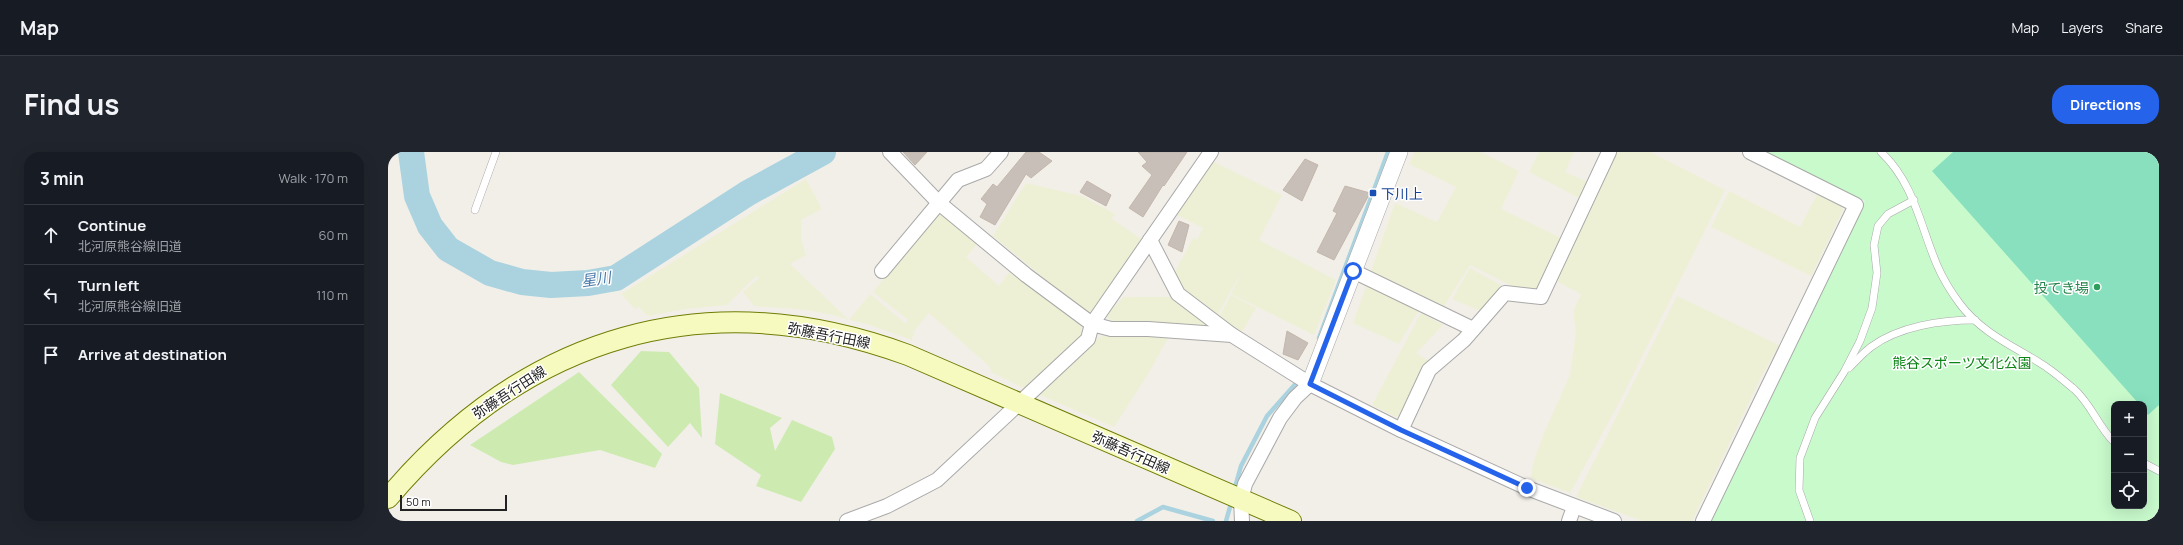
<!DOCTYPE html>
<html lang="en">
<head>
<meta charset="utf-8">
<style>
  :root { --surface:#171b24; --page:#20242c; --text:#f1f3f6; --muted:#9ea1a6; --line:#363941; --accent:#2563eb }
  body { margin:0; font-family:Manrope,"Noto Sans JP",sans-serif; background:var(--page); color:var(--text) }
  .controls { position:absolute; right:12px; bottom:12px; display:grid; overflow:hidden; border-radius:8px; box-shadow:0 4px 16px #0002 }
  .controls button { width:36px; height:36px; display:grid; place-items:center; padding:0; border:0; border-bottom:1px solid var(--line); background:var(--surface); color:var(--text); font:20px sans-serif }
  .scale { position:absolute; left:12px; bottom:10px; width:107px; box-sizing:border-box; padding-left:4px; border:2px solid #222; border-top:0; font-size:11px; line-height:14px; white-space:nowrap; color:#222; -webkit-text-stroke:3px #fff; paint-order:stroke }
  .stop { position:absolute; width:12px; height:12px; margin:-9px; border:3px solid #2563eb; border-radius:50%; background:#fff }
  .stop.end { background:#2563eb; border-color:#fff; box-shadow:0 1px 4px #0008 }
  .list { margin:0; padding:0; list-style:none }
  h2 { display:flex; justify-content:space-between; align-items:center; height:52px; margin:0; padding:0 16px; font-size:17px }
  h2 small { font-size:13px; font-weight:400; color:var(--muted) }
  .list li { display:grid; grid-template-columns:26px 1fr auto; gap:12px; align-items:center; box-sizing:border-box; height:60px; padding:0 16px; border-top:1px solid var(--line) }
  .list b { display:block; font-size:15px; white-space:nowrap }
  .list p { margin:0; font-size:13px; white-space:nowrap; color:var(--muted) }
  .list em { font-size:13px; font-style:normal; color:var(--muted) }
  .icon { flex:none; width:22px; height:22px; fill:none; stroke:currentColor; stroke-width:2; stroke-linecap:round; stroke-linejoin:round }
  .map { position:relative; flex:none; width:1771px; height:369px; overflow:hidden; border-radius:16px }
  header { display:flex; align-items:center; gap:24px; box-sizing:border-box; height:56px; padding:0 20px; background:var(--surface); border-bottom:1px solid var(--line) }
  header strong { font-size:19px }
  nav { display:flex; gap:22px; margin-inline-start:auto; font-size:14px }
  .intro { display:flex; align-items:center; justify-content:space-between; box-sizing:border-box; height:96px; padding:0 24px }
  h1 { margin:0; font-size:28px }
  .button { padding:10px 18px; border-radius:16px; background:var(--accent); color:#fff; font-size:14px; font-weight:700 }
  main { display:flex; gap:24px; padding:0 24px }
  aside { flex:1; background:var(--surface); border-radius:16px; box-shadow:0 4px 16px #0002 }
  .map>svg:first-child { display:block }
</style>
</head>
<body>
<header>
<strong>Map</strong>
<nav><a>Map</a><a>Layers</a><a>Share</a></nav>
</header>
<div class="intro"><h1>Find us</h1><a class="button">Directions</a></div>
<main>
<aside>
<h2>3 min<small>Walk · 170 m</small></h2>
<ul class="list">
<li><svg class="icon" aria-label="ahead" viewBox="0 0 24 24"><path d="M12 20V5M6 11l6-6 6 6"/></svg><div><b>Continue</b><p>北河原熊谷線旧道</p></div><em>60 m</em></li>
<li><svg class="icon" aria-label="left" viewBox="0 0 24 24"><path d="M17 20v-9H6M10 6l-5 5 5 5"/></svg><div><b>Turn left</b><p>北河原熊谷線旧道</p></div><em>110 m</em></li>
<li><svg class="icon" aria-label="arrive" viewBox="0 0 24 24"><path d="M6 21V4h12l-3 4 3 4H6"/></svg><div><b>Arrive at destination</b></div></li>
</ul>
</aside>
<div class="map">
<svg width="1771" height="369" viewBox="0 0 1771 369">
  <rect width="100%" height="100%" fill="#f2efe9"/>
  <g fill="#eef0d5">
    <path d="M1026,0h67l38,19 -18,38 60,29 -25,52 -10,3 -56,-28 -29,46 -72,-35 26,-73 42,19 19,-35 -47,-23z"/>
    <path d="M1151,0h35l-9,20 23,10 -7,17 -52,-27z"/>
    <path d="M1226,0h36l75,38 -105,211 -50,92 -39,-15 2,-14 11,-31 26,-58 6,-43 -3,-20 8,-18 -23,-12 -2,-8z"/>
    <path d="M822,8l72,35 -23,45 77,40 -22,55 -83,-41 12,-25 -26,47 -32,-22 -11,-20 19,-36 4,2 6,-12 -30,-15z"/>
    <path d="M418,27l16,30 -21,11v19l5,16 -16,9 59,56 21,-26 36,30 2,-4 -35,-28 63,-77h7l36,27 -13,15 33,29 13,-17 69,57 2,8 -55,56 -37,-18 -1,-5 -61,-54 -15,18 -2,9 -45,-16 -18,-4 -15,-5 -28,-5 -52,-4 -11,-14 16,-14 -3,-2 -29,29 -41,4 -39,7 -8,-9 -4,2 -14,-15z"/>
    <path d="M638,31l56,13 33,18 -3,5 31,21 -48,71 -9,2 -93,-77z"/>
    <path d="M1341,39l71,36 18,-34 22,11 3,6 -32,66 -100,-49z"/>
    <path d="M1082,116l31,17 -19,27 -30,-13z"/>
    <path d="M979,132l52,26 -20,34 -46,-21z"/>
    <path d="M843,143l25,13 -14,24 -23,-15z"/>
    <path d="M1289,144l102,49 -19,34 -68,142h-49l-67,-24z"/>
    <path d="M736,145h46l46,30 -100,-4 -11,-7z"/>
    <path d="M1033,161l22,12 -27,28 13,8 -25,52 -8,4 -24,-12z"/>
    <path d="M719,182l62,2 -21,38 -34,53 -76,-33 55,-53z"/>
  </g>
  <g fill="#cdebb0">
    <path d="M253,199l28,1 30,36 3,50 -12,-15 -22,24 -57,-62z"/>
    <path d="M191,220l83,82 -7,14 -55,-18 -87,15 -12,-3 -31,-17z"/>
    <path d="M332,241l62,25 -12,10 5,23 17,-31 40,17 3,12 -34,53 -45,-16 5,-11 -46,-31z"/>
  </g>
  <path fill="#c8facc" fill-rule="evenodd" d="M1374,0h397v369h-450l156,-320zM1726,252h30v102h-30z"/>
  <path fill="#88e0be" d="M1565,0h206v253l-11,10 -4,-5v-6h-5l-207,-233z"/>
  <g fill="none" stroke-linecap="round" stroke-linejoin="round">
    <g stroke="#aad3df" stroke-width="4.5">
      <path d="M931,186l69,-186"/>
      <path d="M846,339l7,-25 26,-50 32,-36"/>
      <path d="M749,369l26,-14 50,14"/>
      <path d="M838,369l6,-21"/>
    </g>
    <path stroke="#aad3df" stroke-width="26" d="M23,0l6,44 13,30 18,23 42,24 32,9 29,3 37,-2 28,-5 132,-85 75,-41"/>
  </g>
  <g fill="#c7bfb8" stroke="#c4b6ab">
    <path d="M515,0h24l-12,13z"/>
    <path d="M638,0h13l13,9 -21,17 -5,-4 -31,51 -15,-8 7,-13 -6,-5 12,-15 4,3z"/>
    <path d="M750,0h49l-23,34 -1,-1 -20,32 -14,-9 23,-33 -10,-9 5,-4z"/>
    <path d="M917,7l13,6 -16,36 -19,-11z"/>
    <path d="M699,29l24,14 -5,11 -26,-14z"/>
    <path d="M957,34l25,7 -36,67 -17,-8 20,-39 -4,-2z"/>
    <path d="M791,69l10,4 -7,27 -14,-7z"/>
    <path d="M899,179l21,12 -10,17 -15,-6z"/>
  </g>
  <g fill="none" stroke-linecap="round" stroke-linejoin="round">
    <defs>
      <g id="service">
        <path d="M1493,0c33,31 39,73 56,113 6,14 14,27 23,39 21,28 51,41 80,59 12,7 23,17 34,26 17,15 24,37 40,53"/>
        <path d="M87,58l21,-58"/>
        <path d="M1461,216c7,-7 14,-15 22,-21 28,-21 71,-27 104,-27"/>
        <path d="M1756,311l15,8"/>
        <path d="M1422,369l-11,-31 1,-32 15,-40 29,-46 16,-31 12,-33 5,-35 -3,-28 4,-19 10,-12 26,-14"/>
        <path d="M1769,369l2,-2"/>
      </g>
      <g id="minor">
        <path d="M502,0l49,51 87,72 66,49 19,5h37l84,6 78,49 91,46 126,58 87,33"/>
        <path d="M762,88l28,54 54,41"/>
        <path d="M494,119l76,-91 28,-11 15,-17"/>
        <path d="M965,119l120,58"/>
        <path d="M1013,278l28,-60 35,-30 41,-47 36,4 68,-145"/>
        <path d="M459,369l40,-15 50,-26 151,-141 4,-15 119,-172"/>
        <path d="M854,369l-1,-21 4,-16 35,-66 15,-20 15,-14"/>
        <path d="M1181,369l5,-14"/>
        <path d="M1315,369l153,-316 -106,-53"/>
      </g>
      <path id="tertiary" d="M922,232l89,-232"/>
      <path id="secondary" d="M0,346c138,-163 318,-217 520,-143l383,166"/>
    </defs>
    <use href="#service" stroke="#a9a9a9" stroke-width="8"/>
    <use href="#minor" stroke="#a9a9a9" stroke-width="16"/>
    <use href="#tertiary" stroke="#a9a9a9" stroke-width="18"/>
    <use href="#secondary" stroke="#707d05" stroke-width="22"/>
    <use href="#service" stroke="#fff" stroke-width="7"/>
    <use href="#minor" stroke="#fff" stroke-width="14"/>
    <use href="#tertiary" stroke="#fff" stroke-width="17"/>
    <use href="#secondary" stroke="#f7fabf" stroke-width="20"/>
  </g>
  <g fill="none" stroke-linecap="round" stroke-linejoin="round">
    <path stroke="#2563eb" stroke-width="5" d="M965,119l-43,113 91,46 126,58"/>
  </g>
  <rect fill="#1a4fb4" stroke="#fff" stroke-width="1.5" x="981" y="37" width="8" height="8" rx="2"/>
  <circle fill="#2e9e5b" stroke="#fff" stroke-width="1.5" cx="1709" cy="135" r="4"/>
  <g text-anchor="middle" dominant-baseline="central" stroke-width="3" stroke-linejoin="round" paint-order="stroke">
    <g font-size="14" fill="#164399" stroke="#fff" text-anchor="start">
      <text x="993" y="41">下川上</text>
    </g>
    <g font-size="14" fill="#27864d" stroke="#fff" text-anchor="end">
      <text x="1701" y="135">投てき場</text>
    </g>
    <g font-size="14" fill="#222" stroke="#fff">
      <text transform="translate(441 183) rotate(11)">弥藤吾行田線</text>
      <text transform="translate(121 240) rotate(-33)">弥藤吾行田線</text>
      <text transform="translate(743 300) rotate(24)">弥藤吾行田線</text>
    </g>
    <g font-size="14" fill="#0c8416" stroke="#fff">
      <text x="1574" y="210">熊谷スポーツ文化公園</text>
    </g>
    <g font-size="15" font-style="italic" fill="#4a7aab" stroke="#fff">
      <text transform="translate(208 127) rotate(-8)">星川</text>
    </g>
  </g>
</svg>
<div class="controls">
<button>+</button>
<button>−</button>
<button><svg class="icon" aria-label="locate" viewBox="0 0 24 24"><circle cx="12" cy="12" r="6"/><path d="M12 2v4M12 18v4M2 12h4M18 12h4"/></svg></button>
</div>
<div class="scale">50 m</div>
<div class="stop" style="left:965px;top:119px"></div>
<div class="stop end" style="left:1139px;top:336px"></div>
</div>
</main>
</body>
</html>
